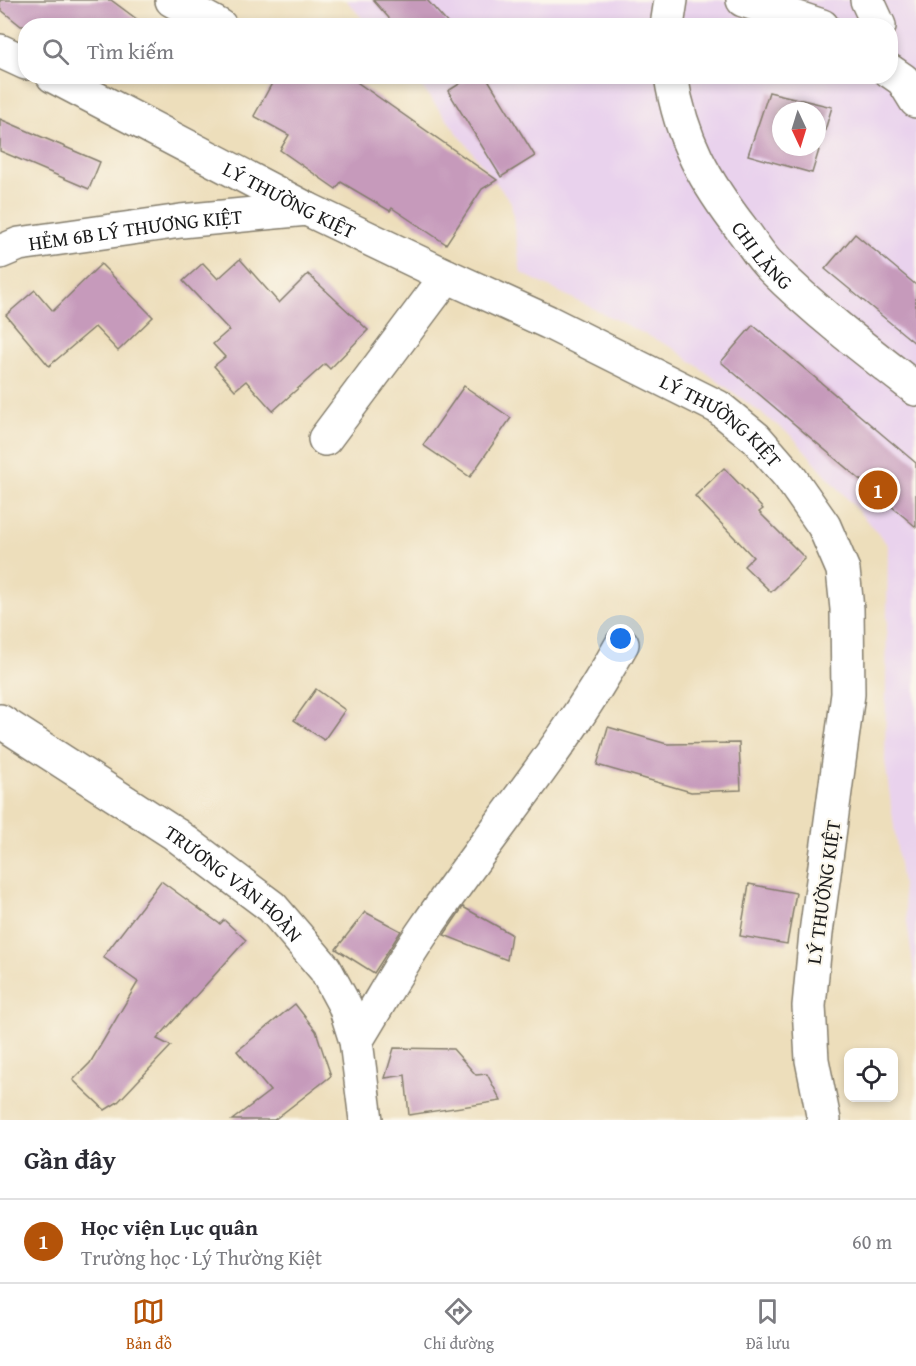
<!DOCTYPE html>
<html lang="vi">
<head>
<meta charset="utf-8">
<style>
  :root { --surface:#fff; --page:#f7f7f7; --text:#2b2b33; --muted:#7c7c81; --line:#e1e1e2; --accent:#b45309 }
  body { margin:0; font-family:"Gentium Book Plus",serif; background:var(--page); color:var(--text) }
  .controls { position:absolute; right:18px; bottom:18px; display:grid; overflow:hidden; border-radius:12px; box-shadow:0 3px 9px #0003 }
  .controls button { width:54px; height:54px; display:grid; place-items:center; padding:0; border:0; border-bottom:2px solid var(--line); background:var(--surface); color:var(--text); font:30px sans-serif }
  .compass { position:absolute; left:772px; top:102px; width:54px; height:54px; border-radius:50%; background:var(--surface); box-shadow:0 3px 9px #0003; rotate:176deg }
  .you { position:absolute; left:621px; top:639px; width:21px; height:21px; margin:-15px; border:4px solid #fff; border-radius:50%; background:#1a73e8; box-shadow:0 0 0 9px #1a73e833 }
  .badge { display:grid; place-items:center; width:39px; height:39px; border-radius:50%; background:var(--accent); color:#fff; font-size:20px; font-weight:700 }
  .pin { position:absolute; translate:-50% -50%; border:3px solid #fff; box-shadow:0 2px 6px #0006 }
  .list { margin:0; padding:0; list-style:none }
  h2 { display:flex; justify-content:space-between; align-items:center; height:78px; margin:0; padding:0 24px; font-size:26px }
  h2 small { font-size:20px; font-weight:400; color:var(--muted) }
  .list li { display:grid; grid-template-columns:39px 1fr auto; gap:18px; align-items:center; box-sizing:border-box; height:84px; padding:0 24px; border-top:2px solid var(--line) }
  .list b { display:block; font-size:22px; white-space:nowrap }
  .list p { margin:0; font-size:20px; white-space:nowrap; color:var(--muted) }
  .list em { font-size:20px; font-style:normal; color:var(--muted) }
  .icon { flex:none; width:33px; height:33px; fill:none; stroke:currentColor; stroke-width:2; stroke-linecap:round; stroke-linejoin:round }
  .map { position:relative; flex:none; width:916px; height:1120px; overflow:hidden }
  .search { position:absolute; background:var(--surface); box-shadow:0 3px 9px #0003; left:18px; right:18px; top:18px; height:66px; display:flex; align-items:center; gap:15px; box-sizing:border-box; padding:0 21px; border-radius:24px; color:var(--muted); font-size:22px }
  .sheet { height:162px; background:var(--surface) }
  nav { display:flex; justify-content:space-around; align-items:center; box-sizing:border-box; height:84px; border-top:2px solid var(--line); background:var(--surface); font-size:16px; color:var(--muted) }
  nav a { display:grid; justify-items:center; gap:3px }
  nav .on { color:var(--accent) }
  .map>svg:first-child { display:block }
</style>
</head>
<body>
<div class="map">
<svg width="916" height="1120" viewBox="0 0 916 1120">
  <rect width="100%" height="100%" fill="#fbf7ec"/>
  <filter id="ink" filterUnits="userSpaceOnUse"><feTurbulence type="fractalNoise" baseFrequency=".0167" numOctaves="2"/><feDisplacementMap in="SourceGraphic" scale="12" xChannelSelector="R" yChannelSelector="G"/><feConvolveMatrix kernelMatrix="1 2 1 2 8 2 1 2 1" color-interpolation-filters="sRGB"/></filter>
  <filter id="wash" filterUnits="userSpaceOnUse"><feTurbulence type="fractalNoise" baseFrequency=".008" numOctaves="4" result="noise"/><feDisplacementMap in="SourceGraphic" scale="24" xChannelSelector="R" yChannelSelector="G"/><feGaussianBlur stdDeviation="1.35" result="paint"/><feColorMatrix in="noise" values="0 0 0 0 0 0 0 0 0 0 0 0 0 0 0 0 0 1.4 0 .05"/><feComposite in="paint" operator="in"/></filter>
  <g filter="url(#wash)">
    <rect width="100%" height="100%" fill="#eddebb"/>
    <path fill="#e9d2ed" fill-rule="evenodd" d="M346,0h570v987l-31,-226 3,-216 -96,-109 -119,-88 -152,-75 -10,-71 -97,-125 476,-1v-50h-521zM781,111h36v36h-36z"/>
    <g id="blocks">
      <g fill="#c69abb" fill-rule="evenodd">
        <path d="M0,0h111l35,26h-125l-21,-17z"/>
        <path d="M373,0h54l23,26h-54z"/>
        <path d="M276,76h72l149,104 -15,9 -36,55 -54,-36 -2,3 -49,-29 -5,7 -56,-39 9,-15 -35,-19z"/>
        <path d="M472,76h14l49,80 -34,21 -53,-86z"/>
        <path d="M769,92l63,15 -20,66 -64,-18zM781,111h36v36h-36z"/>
        <path d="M0,119l100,43 -11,27 -89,-38z"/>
        <path d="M855,234l61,51v59l-91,-75z"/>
        <path d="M240,259l39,44 29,-29 60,56 -38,39 -5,-5 -52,47 -27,-30 -11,9 -21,-24 11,-9 -12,-13 16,-14 -46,-49 20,-18 15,16z"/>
        <path d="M101,264l52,53 -35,34 -23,-24 -46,39 -43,-51 29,-25 18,21z"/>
        <path d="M753,325l163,138v64l-195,-165z"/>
        <path d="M464,386l47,32 -41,59 -47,-32z"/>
        <path d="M724,468l39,41 -4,3 46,46 -34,34 -27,-26 9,-9 -58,-61z"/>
        <path d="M316,689l29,21 -21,30 -30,-20z"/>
        <path d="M608,727l59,17 72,-1 2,47 -50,2 -94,-27z"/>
        <path d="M161,881l59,43 4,-4 22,20 -89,99 14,7 -53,56 -13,8 -32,-30 17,-17 48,-81 -35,-25z"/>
        <path d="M749,884l47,9 -9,51 -47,-8z"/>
        <path d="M463,907l48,27 -4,26 -63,-25z"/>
        <path d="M365,912l36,19 -27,42 -38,-24z"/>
        <path d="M295,1004l21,27 15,45 -57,44h-42l38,-29 -33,-40z"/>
        <path d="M394,1048l59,1 23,26 11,-1 14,27 -92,14 -4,-40 -20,3z"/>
      </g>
    </g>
  </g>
  <g filter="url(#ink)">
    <use href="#blocks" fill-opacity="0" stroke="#847d6c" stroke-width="1.5"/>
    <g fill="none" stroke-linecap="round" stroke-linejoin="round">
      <defs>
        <g id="minor">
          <path d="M172,0l48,26"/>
          <path d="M743,0l79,26"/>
          <path d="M867,0l12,26"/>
          <path d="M667,26l4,-26"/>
          <path d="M0,51l26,12"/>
          <path d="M890,71l13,9 13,21"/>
          <path id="s1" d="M53,76l254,133 140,67 101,46 170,85 38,31 33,38 35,50 19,44 4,39 1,85 -32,239 -7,73 3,54 12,60"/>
          <path id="s2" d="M671,76c10,64 34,106 73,156 9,12 17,26 28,36 44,44 95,83 144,121"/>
          <path id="s3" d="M0,252l19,-8 162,-23 126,-12"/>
          <path d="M325,439l122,-163"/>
          <path id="s4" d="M0,721l175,113 97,73 53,62 20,37 11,35 10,79"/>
          <path d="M356,1041c23,-37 44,-76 69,-112 65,-96 141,-184 197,-285"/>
        </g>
      </defs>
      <use href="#minor" stroke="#847d6c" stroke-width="36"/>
      <use href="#minor" stroke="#fff" stroke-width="33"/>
    </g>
  </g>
  <g text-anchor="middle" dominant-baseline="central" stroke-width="4.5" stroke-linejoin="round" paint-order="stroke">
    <g font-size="20" fill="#1c1c1c" stroke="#fbf7ec">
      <text stroke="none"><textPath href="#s1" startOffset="267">LÝ THƯỜNG KIỆT</textPath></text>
      <text stroke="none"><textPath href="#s3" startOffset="138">HẺM 6B LÝ THƯƠNG KIỆT</textPath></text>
      <text stroke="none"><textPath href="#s2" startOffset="204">CHI LĂNG</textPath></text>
      <text stroke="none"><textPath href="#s1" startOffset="753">LÝ THƯỜNG KIỆT</textPath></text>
      <text stroke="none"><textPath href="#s4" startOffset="285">TRƯƠNG VĂN HOÀN</textPath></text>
      <text transform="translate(823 892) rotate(-82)">LÝ THƯỜNG KIỆT</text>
    </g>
  </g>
</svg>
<div class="controls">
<button><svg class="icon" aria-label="locate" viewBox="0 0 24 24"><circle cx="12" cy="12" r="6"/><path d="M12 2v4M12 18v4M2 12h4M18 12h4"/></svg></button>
</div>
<svg class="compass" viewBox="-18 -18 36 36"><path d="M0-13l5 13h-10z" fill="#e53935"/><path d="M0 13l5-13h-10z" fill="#7c7c81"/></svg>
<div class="you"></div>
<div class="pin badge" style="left:878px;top:490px">1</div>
<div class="search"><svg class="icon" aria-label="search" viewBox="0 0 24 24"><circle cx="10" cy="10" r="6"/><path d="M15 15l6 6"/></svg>Tìm kiếm</div>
</div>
<section class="sheet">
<h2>Gần đây<small></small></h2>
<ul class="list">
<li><span class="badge">1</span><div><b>Học viện Lục quân</b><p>Trường học · Lý Thường Kiệt</p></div><em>60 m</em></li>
</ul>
</section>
<nav>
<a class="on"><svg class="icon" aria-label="map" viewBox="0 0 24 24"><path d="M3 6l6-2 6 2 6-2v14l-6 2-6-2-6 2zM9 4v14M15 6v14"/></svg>Bản đồ</a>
<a><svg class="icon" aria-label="directions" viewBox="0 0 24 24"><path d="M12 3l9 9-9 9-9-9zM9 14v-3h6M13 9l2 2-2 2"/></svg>Chỉ đường</a>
<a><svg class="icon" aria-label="saved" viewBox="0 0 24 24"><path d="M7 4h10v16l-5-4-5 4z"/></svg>Đã lưu</a>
</nav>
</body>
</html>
